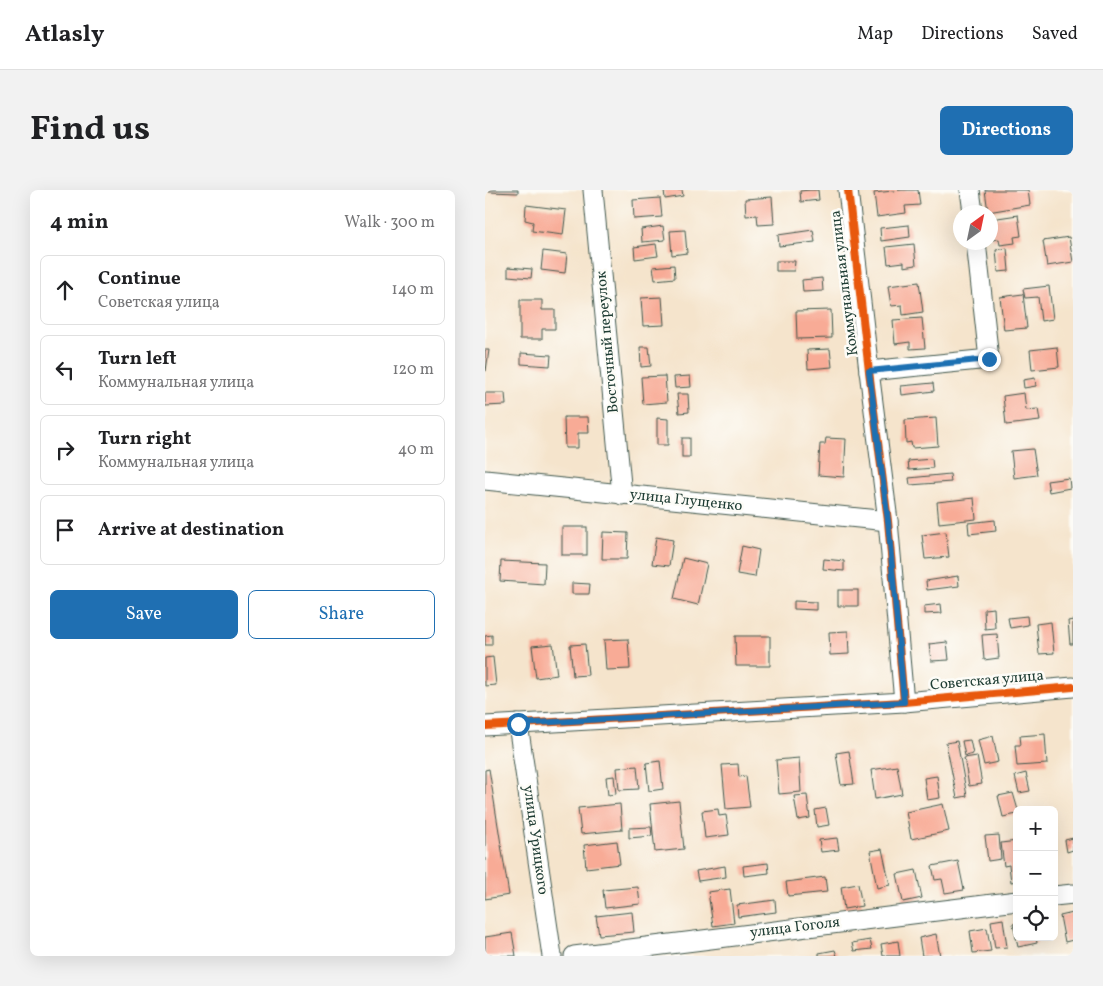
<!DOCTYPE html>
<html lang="en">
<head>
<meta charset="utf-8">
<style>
  :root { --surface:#fff; --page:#f2f2f2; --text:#202124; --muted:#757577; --line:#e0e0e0; --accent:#1f6fb2 }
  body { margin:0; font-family:Vollkorn,serif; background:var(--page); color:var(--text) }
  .controls { position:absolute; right:15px; bottom:15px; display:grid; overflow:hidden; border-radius:8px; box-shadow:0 5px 20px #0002 }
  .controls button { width:45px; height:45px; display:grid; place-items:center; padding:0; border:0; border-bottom:1px solid var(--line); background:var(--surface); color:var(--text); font:25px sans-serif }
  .compass { position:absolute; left:468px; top:15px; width:45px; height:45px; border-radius:50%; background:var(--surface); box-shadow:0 5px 20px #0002; rotate:33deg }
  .stop { position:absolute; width:15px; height:15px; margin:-11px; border:4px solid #1f6fb2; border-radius:50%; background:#fff }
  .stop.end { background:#1f6fb2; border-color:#fff; box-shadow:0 1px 5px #0008 }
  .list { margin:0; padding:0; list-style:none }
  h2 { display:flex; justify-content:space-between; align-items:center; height:65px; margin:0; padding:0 20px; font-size:21px }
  h2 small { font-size:16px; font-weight:400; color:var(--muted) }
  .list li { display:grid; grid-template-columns:32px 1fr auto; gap:15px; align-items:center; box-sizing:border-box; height:70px; margin:0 10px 10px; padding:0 10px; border:1px solid var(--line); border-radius:8px }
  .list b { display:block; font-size:19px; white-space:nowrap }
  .list p { margin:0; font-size:16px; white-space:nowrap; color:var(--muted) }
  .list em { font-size:16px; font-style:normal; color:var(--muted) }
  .actions { display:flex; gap:10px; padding:15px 20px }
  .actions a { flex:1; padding:11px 0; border:1px solid var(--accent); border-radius:8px; text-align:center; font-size:18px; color:var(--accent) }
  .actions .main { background:var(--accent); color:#fff }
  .icon { flex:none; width:28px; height:28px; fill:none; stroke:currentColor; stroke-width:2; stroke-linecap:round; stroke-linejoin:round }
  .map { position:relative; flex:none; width:588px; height:766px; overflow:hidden; border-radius:8px }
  header { display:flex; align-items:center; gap:30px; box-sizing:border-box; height:70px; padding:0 25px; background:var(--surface); border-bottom:1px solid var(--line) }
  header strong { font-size:24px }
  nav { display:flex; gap:28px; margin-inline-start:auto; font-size:18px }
  .intro { display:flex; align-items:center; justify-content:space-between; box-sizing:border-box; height:120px; padding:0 30px }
  h1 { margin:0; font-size:35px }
  .button { padding:12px 22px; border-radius:8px; background:var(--accent); color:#fff; font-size:18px; font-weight:700 }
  main { display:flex; gap:30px; padding:0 30px }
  aside { flex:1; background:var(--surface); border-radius:8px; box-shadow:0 5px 20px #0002 }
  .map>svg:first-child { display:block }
</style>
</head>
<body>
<header>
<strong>Atlasly</strong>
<nav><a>Map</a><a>Directions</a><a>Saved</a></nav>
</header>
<div class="intro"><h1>Find us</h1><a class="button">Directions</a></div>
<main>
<aside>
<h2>4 min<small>Walk · 300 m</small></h2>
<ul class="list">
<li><svg class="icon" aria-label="ahead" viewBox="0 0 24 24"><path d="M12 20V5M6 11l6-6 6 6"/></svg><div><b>Continue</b><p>Советская улица</p></div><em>140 m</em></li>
<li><svg class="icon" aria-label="left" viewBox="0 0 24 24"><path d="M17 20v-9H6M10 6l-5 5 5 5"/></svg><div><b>Turn left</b><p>Коммунальная улица</p></div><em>120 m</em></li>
<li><svg class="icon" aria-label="right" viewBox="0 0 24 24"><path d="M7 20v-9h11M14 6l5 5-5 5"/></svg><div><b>Turn right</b><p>Коммунальная улица</p></div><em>40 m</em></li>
<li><svg class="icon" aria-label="arrive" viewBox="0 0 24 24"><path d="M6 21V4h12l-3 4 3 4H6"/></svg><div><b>Arrive at destination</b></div></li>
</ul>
<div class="actions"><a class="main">Save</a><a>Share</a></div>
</aside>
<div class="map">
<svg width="588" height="766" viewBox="0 0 588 766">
  <rect width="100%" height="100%" fill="#fdfcf7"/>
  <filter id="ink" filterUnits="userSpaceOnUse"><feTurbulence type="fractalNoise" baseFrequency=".02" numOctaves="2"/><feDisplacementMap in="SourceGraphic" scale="10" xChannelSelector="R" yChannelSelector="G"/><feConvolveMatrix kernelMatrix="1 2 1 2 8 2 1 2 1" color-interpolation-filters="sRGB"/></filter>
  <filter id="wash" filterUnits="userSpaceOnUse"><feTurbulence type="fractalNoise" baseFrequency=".0096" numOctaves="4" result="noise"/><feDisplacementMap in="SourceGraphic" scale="20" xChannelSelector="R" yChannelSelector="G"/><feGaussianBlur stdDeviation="1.12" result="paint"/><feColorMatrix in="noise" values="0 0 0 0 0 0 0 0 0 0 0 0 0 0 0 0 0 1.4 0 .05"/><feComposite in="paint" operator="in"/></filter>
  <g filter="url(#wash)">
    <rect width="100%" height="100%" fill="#f5e4cc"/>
    <g id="blocks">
      <g fill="#f8ab96">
        <path d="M4,0h29v3l-29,-1z"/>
        <path d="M179,0h18l1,6 -18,3z"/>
        <path d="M325,0h8l1,10 -18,2 -1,-11z"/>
        <path d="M417,0h16l2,15 -15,1 1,7 -29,4 -3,-24z"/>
        <path d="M500,0h43l2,15 -42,7z"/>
        <path d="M287,7l2,27 -16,1 -1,-10 -11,1 -1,-17z"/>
        <path d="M175,8l2,19 -28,2 -1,-19z"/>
        <path d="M41,15l40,5 -3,25 -31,-4 1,-9 -8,-2z"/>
        <path d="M533,25l3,21 -7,1 1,6 -15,2 -1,-6 -6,1 -2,-21z"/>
        <path d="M424,35l1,12 -29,4 -1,-13z"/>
        <path d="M178,36l2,14 -23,2 -1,-13z"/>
        <path d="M200,40l2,23 -15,2 -2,-24z"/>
        <path d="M328,40l2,12 -36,4 -1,-11z"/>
        <path d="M584,47l4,25 -26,4 -4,-25z"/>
        <path d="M171,54l2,12 -23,3 -1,-12z"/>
        <path d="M429,54l2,21 -12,2v-5l-16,2 -2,-17z"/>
        <path d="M522,58l2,23 -11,1 -2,-22z"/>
        <path d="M58,61l24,3 -2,19 -24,-3z"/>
        <path d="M291,71h19l-1,10h-18z"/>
        <path d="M189,75l1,13 -20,2 -2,-13z"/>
        <path d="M23,77l24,2 -1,9 -23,-2z"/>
        <path d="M337,88l1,13 -20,1 -1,-12z"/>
        <path d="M434,92l4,30 -20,3 -1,-10 -11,1 -3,-20z"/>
        <path d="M564,96l4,33 -12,2 -3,-24 -13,1 -2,-9z"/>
        <path d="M538,104l4,34 -23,2 -4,-33z"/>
        <path d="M177,107l2,28 -21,1 -2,-28z"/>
        <path d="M35,110h22v10h13v19h-13v10h-22z"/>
        <path d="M346,120l1,28 -35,1 -1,-28z"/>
        <path d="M437,128l3,30 -15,1v-7l-15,2 -2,-24z"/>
        <path d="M155,157h9l2,19 -10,1z"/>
        <path d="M572,157l2,20 -27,3 -2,-20z"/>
        <path d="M345,159l2,18 -24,2 -1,-19z"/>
        <path d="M0,160h4l-3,21h-1z"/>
        <path d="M36,163l30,2 -1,11 -29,-2z"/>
        <path d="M180,186l2,26 -24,2 -2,-27z"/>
        <path d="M205,186l1,11 -16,1 -1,-11z"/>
        <path d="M550,188l1,8 -12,2 -1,-8z"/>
        <path d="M448,193l1,8 -32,4 -1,-9z"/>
        <path d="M0,203h20l1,12 -21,1z"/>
        <path d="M539,203l2,17 12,-1 2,12 -34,4 -3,-29z"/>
        <path d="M192,204h11l1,18 -10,1z"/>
        <path d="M79,227h24l1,16h-11v15h-13z"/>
        <path d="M172,228l11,1v26h-11z"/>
        <path d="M451,228l2,28 -26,2 -1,-6 -5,1 -1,-23z"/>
        <rect x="197" y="248" width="8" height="19"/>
        <path d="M341,248l20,1 -2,38 -26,-2 2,-31h5z"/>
        <path d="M548,259l4,26 -23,3 -3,-27z"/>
        <path d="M447,269l1,9 -24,2 -1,-9z"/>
        <path d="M465,284l1,8 -41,3 -1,-7z"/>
        <path d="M584,288l1,10 -21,4 -2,-11z"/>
        <path d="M489,308l2,21 -37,4 -2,-21z"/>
        <path d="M510,330l1,11 -27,3 -1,-11z"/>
        <rect x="77" y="337" width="25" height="28"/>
        <path d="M118,342l25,1 -1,26h-25z"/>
        <path d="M461,342l3,25 -24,2 -3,-24z"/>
        <path d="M171,347l17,3 -4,26 -17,-2z"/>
        <path d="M257,356l17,4 -4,27 -18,-3z"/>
        <path d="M198,368l24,6 -9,41 -24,-6z"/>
        <path d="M339,369l20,2v10l-21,-2z"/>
        <path d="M16,371l44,2 -1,21 -44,-3z"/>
        <path d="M473,386l1,10 -32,4 -1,-9z"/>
        <path d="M87,393l18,1 -1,10h-17z"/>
        <rect x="353" y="400" width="20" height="16"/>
        <path d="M309,411l22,1v8l-22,-1z"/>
        <path d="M456,414l1,9 -18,1v-8z"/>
        <path d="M509,418l1,20 -10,1 -1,-20z"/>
        <path d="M542,426l1,9 -18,3 -2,-10z"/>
        <path d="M588,430v24h-3l-2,-23z"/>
        <path d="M566,432l3,31 -15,1 -3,-30z"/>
        <path d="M363,441l1,23 -19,1 -1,-23z"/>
        <path d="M512,444l2,24 -15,2 -2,-25z"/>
        <path d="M7,445v10h-7v-9z"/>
        <path d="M250,446h35v30h-34z"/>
        <path d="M143,449l2,30 -24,1 -2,-30z"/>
        <path d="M462,452l2,18 -18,1 -2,-17z"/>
        <path d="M68,454l4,31 -21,3 -4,-32z"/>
        <path d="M100,454l3,31 -15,1 -3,-31z"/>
        <path d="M8,467l3,28 -11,1v-28z"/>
        <path d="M560,544l2,30 -30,2 -2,-21h6l-1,-9z"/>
        <path d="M508,546l5,26 -14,3 -6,-25z"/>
        <path d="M485,550l3,14 -8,2 -3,-15z"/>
        <path d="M472,551l10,55 -10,2 -11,-55z"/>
        <path d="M364,561l5,33 -13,1 -5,-32z"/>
        <path d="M492,566l5,28 -13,2 -5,-28z"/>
        <path d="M314,568l2,34 -22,2 -3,-34z"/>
        <path d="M175,571l3,28 -14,2 -3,-28z"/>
        <path d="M253,574l1,13 7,-1 4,31 -24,2 -4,-44z"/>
        <path d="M152,576l2,23 -20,1 -2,-22z"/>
        <path d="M412,576l5,28 -27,5 -4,-29z"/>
        <path d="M4,579l20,126 -24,4v-129z"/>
        <path d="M541,583l4,18 -11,2 -4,-17z"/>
        <path d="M129,586l2,18 -8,1 -2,-18z"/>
        <path d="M452,586l3,22 -13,2 -3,-22z"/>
        <path d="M528,603l5,17 -1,4 -14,3 -5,-21z"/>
        <path d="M322,605l3,23 -12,2 -4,-24z"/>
        <path d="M194,611l5,48 -29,3 -5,-48z"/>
        <path d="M135,614l2,26 -41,4 -3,-26z"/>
        <path d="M458,614l6,27 -38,8 -5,-27z"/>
        <path d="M341,618l3,17 -12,2 -2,-17z"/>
        <path d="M233,619l1,7 7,-1 3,20 -24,3 -3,-27z"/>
        <path d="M166,637l1,9 -23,2v-10z"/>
        <path d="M514,645l2,24 -13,2 -3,-25z"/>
        <path d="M352,648l2,12 -18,2 -2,-12z"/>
        <path d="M588,648v12l-6,2 -2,-12z"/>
        <path d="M132,651l3,23 -34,4 -2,-23z"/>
        <path d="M532,651v40l-6,1 -2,-17 -5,1 -3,-23z"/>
        <path d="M397,659l8,36 -13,3 -7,-37z"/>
        <path d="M473,671l6,29 -19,3 -3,-14 -7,1 -3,-14z"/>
        <path d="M283,673l1,10 -25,3 -1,-10z"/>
        <path d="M240,676l1,11 -28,4 -2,-10z"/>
        <path d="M431,680l6,28 -19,4 -6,-28z"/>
        <path d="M340,687l2,15 -39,4 -2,-14z"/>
        <path d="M373,694l4,22 -18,3 -3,-22z"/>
        <path d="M153,697l2,17 -35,4 -2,-18z"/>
        <path d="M245,699l4,34 -21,3 -5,-34z"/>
        <path d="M290,710l1,12 -38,5 -1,-12z"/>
        <path d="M147,722l2,20 -35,3 -3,-19z"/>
        <path d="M588,723v27l-8,2 -5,-26z"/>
        <path d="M518,729l4,28 -12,1 -4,-27z"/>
        <path d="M532,733v14h19l1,6 -19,4 -5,-23z"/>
        <path d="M502,738l4,23 -18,2 -3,-22z"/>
        <path d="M27,743l4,23h-31v-19z"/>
        <path d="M451,744l4,22h-18l-3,-18z"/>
        <path d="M385,750l2,9 -18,2 -2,-8z"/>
        <path d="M413,751l2,15h-17l-2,-12z"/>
        <path d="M350,760l2,6h-18v-3z"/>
      </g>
    </g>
  </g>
  <g filter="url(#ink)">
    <use href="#blocks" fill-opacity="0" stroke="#3f564b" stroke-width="1"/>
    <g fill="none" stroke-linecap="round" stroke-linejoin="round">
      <defs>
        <g id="minor">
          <path d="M108,0l29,305"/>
          <path d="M363,0l21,181 19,150 16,181"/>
          <path d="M485,0l3,22"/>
          <path d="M384,181l120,-12 -13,-117"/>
          <path d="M0,290l403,41"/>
          <path d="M33,534l34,232"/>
          <path d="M0,536l419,-24 169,-15"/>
          <path d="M569,706l19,-2"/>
          <path d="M89,766l443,-55"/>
        </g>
      </defs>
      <use href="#minor" stroke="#3f564b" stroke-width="21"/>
      <use href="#minor" stroke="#fff" stroke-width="19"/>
      <defs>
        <g id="cycleway">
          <path d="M363,0l21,181 19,150 16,181"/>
          <path d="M0,536l419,-24 169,-15"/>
        </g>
      </defs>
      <use href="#cycleway" stroke="#fdfcf7" stroke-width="11"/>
      <use href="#cycleway" stroke="#e8590c" stroke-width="8"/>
    </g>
  </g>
  <g fill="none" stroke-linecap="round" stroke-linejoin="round" filter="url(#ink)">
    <path stroke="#1f6fb2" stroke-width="6" d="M33,534l386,-22 -16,-181 -19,-150 120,-12"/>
  </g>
  <g text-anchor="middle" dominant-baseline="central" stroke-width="5" stroke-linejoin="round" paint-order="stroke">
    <g font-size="15" fill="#1f3d34" stroke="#fdfcf7">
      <text transform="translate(360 93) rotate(-97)">Коммунальная улица</text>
      <text transform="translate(123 152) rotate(-95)">Восточный переулок</text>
      <text transform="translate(201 311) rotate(6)">улица Глущенко</text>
      <text transform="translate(502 491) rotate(-5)">Советская улица</text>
      <text transform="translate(50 650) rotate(82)">улица Урицкого</text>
      <text transform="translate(310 738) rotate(-7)">улица Гоголя</text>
    </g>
  </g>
</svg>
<div class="controls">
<button>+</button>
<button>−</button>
<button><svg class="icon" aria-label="locate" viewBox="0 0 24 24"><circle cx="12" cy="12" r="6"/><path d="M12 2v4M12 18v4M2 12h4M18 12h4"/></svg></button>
</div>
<svg class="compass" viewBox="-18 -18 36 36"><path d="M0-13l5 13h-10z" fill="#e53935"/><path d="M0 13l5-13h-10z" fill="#757577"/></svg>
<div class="stop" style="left:33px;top:534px"></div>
<div class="stop end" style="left:504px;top:169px"></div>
</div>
</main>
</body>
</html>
